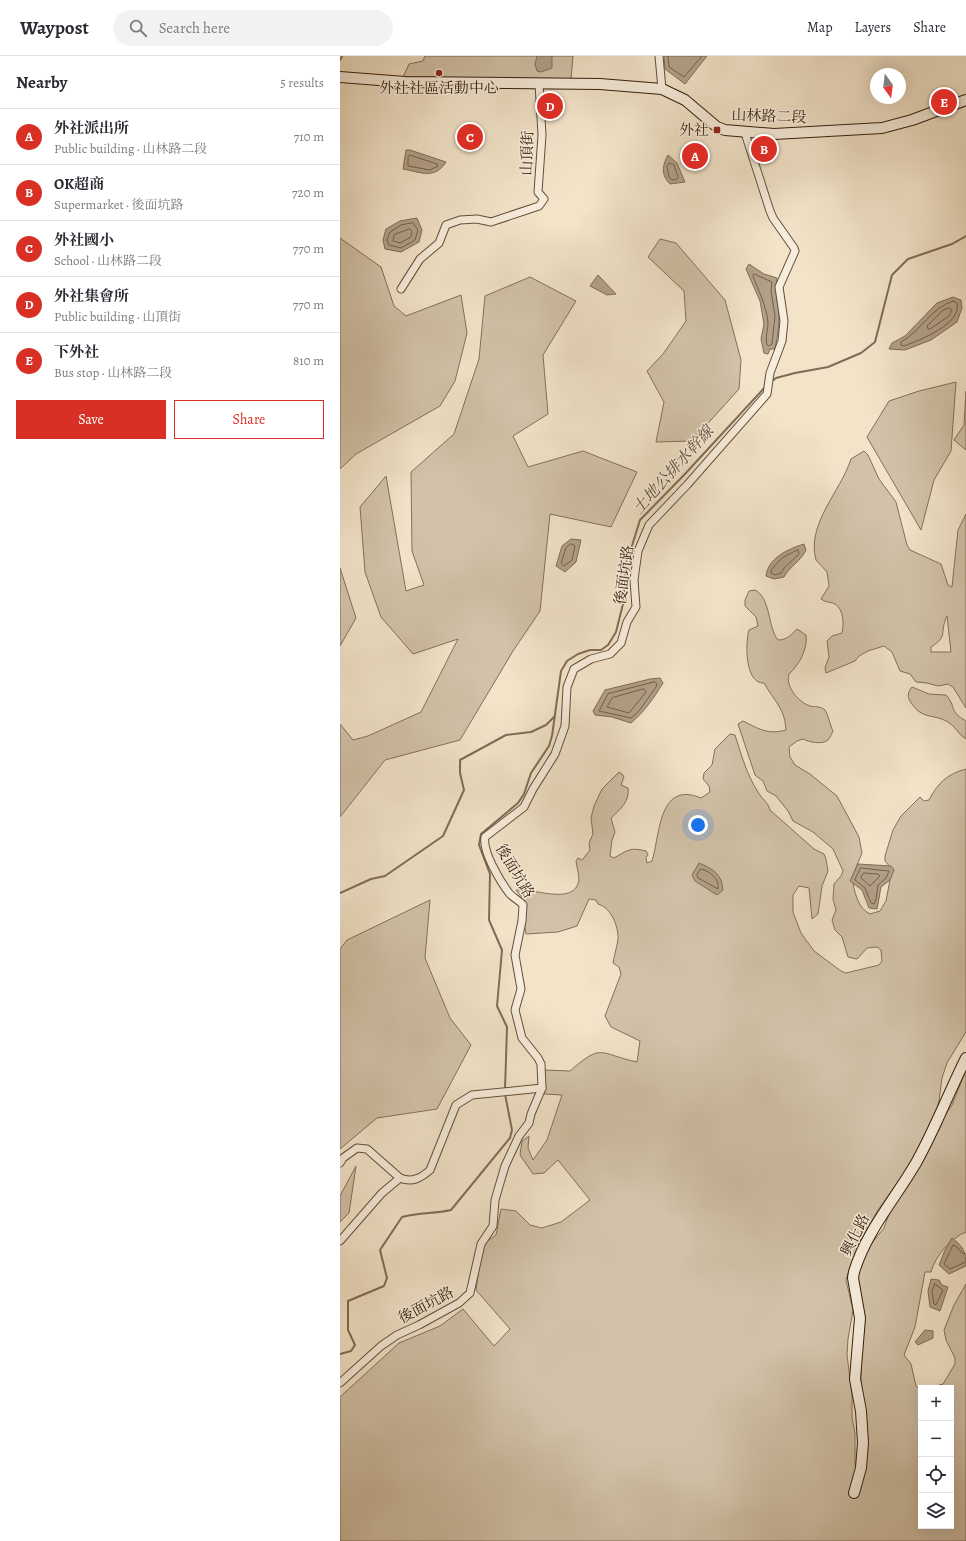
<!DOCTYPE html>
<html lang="en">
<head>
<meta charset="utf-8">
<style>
  :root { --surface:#fff; --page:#f2f2f3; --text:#2b2b33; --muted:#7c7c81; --line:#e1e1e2; --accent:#d93025 }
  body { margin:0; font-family:Alegreya,"Noto Serif TC",serif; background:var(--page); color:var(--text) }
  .controls { position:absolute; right:12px; bottom:12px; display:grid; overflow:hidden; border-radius:0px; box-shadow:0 4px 16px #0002 }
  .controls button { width:36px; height:36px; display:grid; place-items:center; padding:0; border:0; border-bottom:1px solid var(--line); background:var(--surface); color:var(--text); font:20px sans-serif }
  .compass { position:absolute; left:530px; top:12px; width:36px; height:36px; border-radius:50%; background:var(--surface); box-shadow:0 4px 16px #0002; rotate:166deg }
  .you { position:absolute; left:358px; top:769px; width:14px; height:14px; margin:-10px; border:3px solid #fff; border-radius:50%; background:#1a73e8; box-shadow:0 0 0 6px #1a73e833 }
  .badge { display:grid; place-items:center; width:26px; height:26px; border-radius:50%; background:var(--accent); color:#fff; font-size:13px; font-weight:700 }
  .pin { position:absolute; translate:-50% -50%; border:2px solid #fff; box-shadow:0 1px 4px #0006 }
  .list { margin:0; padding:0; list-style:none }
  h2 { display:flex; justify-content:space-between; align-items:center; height:52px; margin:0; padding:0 16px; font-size:17px }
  h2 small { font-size:13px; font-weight:400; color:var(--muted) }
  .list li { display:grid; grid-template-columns:26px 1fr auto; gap:12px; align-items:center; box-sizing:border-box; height:56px; padding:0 16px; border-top:1px solid var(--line) }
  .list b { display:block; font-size:15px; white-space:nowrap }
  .list p { margin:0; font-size:13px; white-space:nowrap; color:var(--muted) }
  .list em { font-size:13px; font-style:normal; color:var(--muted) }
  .actions { display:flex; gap:8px; padding:12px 16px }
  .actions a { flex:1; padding:9px 0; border:1px solid var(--accent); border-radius:0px; text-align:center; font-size:14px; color:var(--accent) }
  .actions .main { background:var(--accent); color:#fff }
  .icon { flex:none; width:22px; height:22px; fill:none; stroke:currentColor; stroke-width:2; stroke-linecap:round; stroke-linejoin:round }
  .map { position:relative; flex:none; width:626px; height:1485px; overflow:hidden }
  header { display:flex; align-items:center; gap:24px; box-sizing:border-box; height:56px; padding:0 20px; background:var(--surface); border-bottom:1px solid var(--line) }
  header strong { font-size:19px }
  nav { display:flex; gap:22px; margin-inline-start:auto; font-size:14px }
  .search { width:280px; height:36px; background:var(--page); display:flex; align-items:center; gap:10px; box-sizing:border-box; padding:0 14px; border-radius:22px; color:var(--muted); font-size:15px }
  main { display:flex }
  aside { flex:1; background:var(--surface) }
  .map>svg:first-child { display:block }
</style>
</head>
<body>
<header>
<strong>Waypost</strong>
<div class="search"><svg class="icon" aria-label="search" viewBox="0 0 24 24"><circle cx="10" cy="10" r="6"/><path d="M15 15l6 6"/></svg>Search here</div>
<nav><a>Map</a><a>Layers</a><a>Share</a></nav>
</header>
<main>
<aside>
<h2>Nearby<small>5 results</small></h2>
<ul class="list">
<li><span class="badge">A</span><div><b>外社派出所</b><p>Public building · 山林路二段</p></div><em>710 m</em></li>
<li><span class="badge">B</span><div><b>OK超商</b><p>Supermarket · 後面坑路</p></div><em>720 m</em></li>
<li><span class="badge">C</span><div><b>外社國小</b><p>School · 山林路二段</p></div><em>770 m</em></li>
<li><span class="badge">D</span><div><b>外社集會所</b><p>Public building · 山頂街</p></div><em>770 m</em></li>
<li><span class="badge">E</span><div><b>下外社</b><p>Bus stop · 山林路二段</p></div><em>810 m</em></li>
</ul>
<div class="actions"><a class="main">Save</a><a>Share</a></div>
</aside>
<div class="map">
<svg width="626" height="1485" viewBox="0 0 626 1485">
  <rect width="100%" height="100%" fill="#f2e3c9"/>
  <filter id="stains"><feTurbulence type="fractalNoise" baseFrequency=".005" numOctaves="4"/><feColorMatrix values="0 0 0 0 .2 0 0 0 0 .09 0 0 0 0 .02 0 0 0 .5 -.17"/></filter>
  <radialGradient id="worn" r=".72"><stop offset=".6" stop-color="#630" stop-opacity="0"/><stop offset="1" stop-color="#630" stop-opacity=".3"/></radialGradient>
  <g fill="#d2c2a9" stroke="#84705a" fill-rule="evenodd">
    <path d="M85,0h148l-2,23 -168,-2 6,-13 14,-3z"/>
    <path d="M0,182l41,29 13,39 12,10 55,-21 6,38 -12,48 -15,25 -84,48 -16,15z"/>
    <path d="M320,183l16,4 49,57 16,60 -2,29 -47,52 -36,1 8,-40 -17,-31 16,-17 23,-33 -2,-30 -36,-34z"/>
    <path d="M190,221l46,24 -33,54 5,59 -35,22 15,31 55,-16 54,21 -26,55 -61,-13 -10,97 -27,40 -53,89 -75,20 -45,57v-93l13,16 15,-4 53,-24 37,-73 -45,15 -32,-37 -16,-45 -5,-65 26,-31 20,115 18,-6 -12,-34 -1,-79 43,-38 25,-75 6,-63z"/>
    <path d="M616,326l-5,69 -17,29 -13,50 -54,-93 22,-36 30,-10z"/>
    <path d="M626,335v59l-12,-10 10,-15z"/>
    <path d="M524,395l4,4 11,24 17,23 11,43 3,5 31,14 7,21 4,2 6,-57 8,-16v194l-13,-21 -5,-3 -10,2 -11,-3 -11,-1 -6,-8 -10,-3 -8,-19 -8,-6 -16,5 -9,5 -4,5 -29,12 -1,-5 4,-11 -2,-16 5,-5 10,-3c2,-10 2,-25 -9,-30 -4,-1 -8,-1 -12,-4l8,-13 -2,-14 -11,-12c-10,-36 25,-69 35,-101zM607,560l4,36h-20v-5c18,-11 8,-15 16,-31z"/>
    <path d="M0,512l16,50 -16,28z"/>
    <path d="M415,534c16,8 13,39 23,50 9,0 13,-5 19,-11l9,6c2,14 -7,30 -17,39 -4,12 9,28 21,32 4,1 11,0 15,4 3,4 5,15 8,21 -1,2 -3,7 -5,9 -5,5 -20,2 -25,-1l-6,2 -8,6 1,10 5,8 15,9 27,22 22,41 3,16 -10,24c2,13 5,31 18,37l10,-3 6,-10 6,-32 -7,-8v-5l8,-26 8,-14 19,-19 4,4 5,-1c9,-17 18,-26 37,-31v263l-19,31 -5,15 -3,23 -6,21 -23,43 -32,45 -19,33 -11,30 -2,7 7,30 -5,29 -1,16 5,39v24l3,15v32h10l-4,-75v-56l-4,-60 9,-24 18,-22 5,-14 50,-84 4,-12 9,-13 14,-35v162c-15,6 -31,24 -35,40h-6l-10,55 -11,28 7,9 5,22 5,4v136h30v-138h-22l14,-4 12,-20v-6l-9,-18 -2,-10 10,-25 12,-21v257h-626v-144l59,-54 41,-17 23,-17 31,37 16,-17 -34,-39 5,-36 5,-12 10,-7 5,-26 15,2 14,14 12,3 19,-6 29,-22 -32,-40 -14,13 -11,1 -13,-19 2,-14 7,-5 -1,12 5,12 14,-20 15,-45 -18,-1 1,-24 25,1c33,-29 29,-17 67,-9l3,-21 -29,-14 -6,-11 16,-42 -2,-7 -6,-4c1,-7 6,-23 5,-28 -1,-12 -8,-28 -20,-31l-2,-4 -7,-1 -12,27 -19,6 -32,2 -2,-12 3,-18 -11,-14c15,-3 59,17 63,-10 0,-5 -2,-13 -3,-19l2,-3 4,2 8,-10 -1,-7 4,-9 -2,-16 3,-12 8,-17 17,-17 3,2 2,3 -3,8 7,3c2,13 -8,22 -17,30l4,14 -3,8 -2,16 4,2c14,-8 16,-11 32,-7l2,3 -2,4 1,5 5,-2c8,-25 6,-81 49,-63l9,-6 -1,-6 -6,-7 1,-6 8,-8 3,-16 15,-15 5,1c6,19 12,40 23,57 4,7 10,10 12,18l44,39 10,5 2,5 2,12 -6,15 -4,28 -6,5 -3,-31 -10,-2 -6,9v17l8,21 13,18 27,20 5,2 33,-8 3,-4 -1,-11 -4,-3 -10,1 -10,11 -9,-2 -6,-20 -7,-7 -3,-10 4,-10 -3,-11 1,-15 7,-8 2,-5 -10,-22 -20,-17 -20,-11 -5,-10 -12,-15 -9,-5 -4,-10 -8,-6 -17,-51 5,-3c16,8 25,14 43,9 -1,-22 -12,-29 -22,-47 -19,1 -19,-39 -15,-53l9,-4 -2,-9 -11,-11v-6l4,-9z"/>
    <path d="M572,631l17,7 17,1c11,12 2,16 20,26v18c-7,-4 -11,-13 -18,-17 -15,-9 -26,-1 -38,-21 -3,-5 -2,-9 2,-14z"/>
    <path d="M90,844l-5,58 25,60 21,27 -34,64 -60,9 -37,31v-200l7,-9z"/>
    <path d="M16,1110l-7,47 -9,9v-26z"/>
  </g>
  <g fill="#b2a088" stroke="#806c56">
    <path d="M197,0h15v12l-11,4 -4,-1 -2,-7z"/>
    <path d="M324,0h43l-22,28 -20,-15z"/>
    <path d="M66,94h4l36,12c-11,18 -26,10 -43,7z"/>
    <path d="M328,99l9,8 8,19 -15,2c-9,-9 -8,-18 -2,-29z"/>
    <path d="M77,162l5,12 -3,12 -18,10 -16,-3 -2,-9 3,-11 14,-8z"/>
    <path d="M409,208l15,10 13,4c-3,16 2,24 2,39 0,11 -2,21 -4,32h-5l-2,5 -4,-1 -3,-14 3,-15 -4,-23 -14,-32z"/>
    <path d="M258,219l18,19 -9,1 -17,-9z"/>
    <path d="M613,241l8,3 1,8 -5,14 -26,18 -26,10 -16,-1 3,-6 13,-7 32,-33z"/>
    <path d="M231,483l10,1 -5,22 -11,10 -9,-6 6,-20z"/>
    <path d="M464,488l2,6c-4,10 -16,16 -22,27l-10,2 -8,-3c2,-18 22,-27 38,-32z"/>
    <path d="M320,622l3,5c-9,15 -19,29 -32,40l-19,-6 -17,-2 -2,-4 12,-21 45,-11z"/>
    <path d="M359,807c14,6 23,11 24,27l-6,5 -22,-14 -3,-6z"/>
    <path d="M518,808l33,2 3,4 -4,10 -9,7 -4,22 -8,-1 -7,-18 -12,-9z"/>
    <path d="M612,1182c11,8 14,14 14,28l-17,8 -10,-9 6,-15z"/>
    <path d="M591,1223l8,1 3,5 6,2 -8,24 -10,-4 -2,-16z"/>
    <path d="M585,1274l8,1v7l-15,7 -3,-3z"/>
  </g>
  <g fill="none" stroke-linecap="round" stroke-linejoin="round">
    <g stroke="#745f4a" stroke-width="1">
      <path d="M328,0l1,11 15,10 18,-21"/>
      <path d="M70,99l27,9 1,2 -8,4 -22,-4v-8z"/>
      <path d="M330,107l4,2 4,12 -1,2 -5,1 -3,-3 -2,-10z"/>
      <path d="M73,167l5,7 -3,10 -14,8 -12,-3 -2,-5 3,-8 11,-7z"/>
      <path d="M70,173l2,2 -1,6 -11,6 -7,-2 1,-6z"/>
      <path d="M414,218l18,8 -1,9 4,25 -3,28 -3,2 -2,-1c-2,-8 1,-15 1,-23 -2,-17 -9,-30 -15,-46z"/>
      <path d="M613,245l4,2c5,21 -37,37 -53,43l-3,-1v-3c20,-11 30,-34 52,-41z"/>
      <path d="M609,252l3,2 -3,6 -19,13h-2l-1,-3 15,-15z"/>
      <path d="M231,488l4,2 -3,14 -8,6 -3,-3 5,-15z"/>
      <path d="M458,494l1,4 -14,13 -4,6 -6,2 -4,-2v-3l11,-12z"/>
      <path d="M315,626l2,2 -1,3 -17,24 -8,7 -32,-7 9,-17z"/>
      <path d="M304,633l2,3 -17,21 -22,-6 5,-9z"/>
      <path d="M521,812l28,3 -3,7 -8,7 -2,14 -2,5 -3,-1 -6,-15 -10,-8z"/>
      <path d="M361,813c9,2 19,10 17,20l-20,-11 -1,-3z"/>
      <path d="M524,817l14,1 2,2 -10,10 -9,-8z"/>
      <path d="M626,1198l-4,-1 -5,-6 -4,-2 -9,19 6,5 16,-7"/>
      <path d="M595,1228l8,6 -7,15 -2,-1 -2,-12z"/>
    </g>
    <g stroke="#806c56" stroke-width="2">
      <path d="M0,4l2,-4"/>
      <path d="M431,326l5,-4 19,-5 33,-6 33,-14 14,-11 17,-67 16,-16 44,-15 14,-8"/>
      <path d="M0,837l31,-14 14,-3 58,-40 21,-46 -4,-17v-13l46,-25 25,-3 15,-7 8,-8"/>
      <path d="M165,1033l2,-62 -10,-21 5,-56 -13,-30 1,-46 -11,-29 2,-11 37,-31 6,-9 7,-21 18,-27 3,-10 9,-65 6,-10 11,-7 12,-4h11l7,-5 8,-13 7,-28 3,-39 14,-45 44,-45 82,-89"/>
      <path d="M0,1298l11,-3 4,-6 -7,-15v-29l36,-15 3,-8 -7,-28 22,-33c18,-5 32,-3 49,-7l59,-72 2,-8 -7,-36"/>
    </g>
    <defs>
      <g id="street">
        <path d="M319,0l3,33"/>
        <path d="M61,233l19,-30 19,-16 7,-18 14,-5 17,-1 14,3 48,-16 5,-7 -6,-7 4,-57 -3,-51"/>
        <path d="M0,1107l3,-5 14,-10 10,1 33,29"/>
        <path d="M0,1185l42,-48 18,-15c12,5 21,0 30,-8l26,-65 16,-10 70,-7"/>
        <path d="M0,1327l41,-37 16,-11 22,-10 40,-22 11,-10 11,-49 12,-18 2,-26 10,-34 14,-30 10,-13 2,-9 11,-26 -1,-24 -3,-6 -16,-20 -7,-28 6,-21 -6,-34 7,-34 1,-16c-4,-5 -10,-7 -14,-12 -9,-12 -27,-42 -24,-56l39,-30 9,-18 22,-35 10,-28 2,-39 7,-18 17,-10 19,-5 11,-11 6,-21 9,-15 -2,-27 4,-29 11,-26 38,-40 80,-91 3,-21 12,-32 2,-20 -5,-34 16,-36 -1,-3 -21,-30 -3,-7 -25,-78"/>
      </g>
      <g id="secondary">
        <path d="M0,21l65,5 195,2 62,5 23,11 32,27 8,3 49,4 108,-6 30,-8 54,-20"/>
        <path d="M514,1437l7,-25 2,-25 -2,-32 -6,-32 5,-61 -7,-40 1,-6c12,-40 41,-73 62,-109 19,-34 33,-71 50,-105"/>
      </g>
    </defs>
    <use href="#street" stroke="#644f3a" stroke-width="9"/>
    <use href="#secondary" stroke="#351e0b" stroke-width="12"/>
    <use href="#street" stroke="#f7eddc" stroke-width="7"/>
    <use href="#secondary" stroke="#f7eddc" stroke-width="10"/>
  </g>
  <g fill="#8f2418" stroke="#f7eddc" stroke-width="1.5">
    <circle cx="99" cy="17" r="4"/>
    <rect x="373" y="70" width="8" height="8" rx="2"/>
  </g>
  <g text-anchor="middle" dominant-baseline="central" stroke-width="3" stroke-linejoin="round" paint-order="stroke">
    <g font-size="15" fill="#351e0b" stroke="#f7eddc">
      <text x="99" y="32">外社社區活動中心</text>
      <text x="369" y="74" text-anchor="end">外社</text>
    </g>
    <g font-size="15" fill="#351e0b" stroke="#f7eddc">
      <text transform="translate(429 60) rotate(2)">山林路二段</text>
      <text transform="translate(187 97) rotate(-88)">山頂街</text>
      <text transform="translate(284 519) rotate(-82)">後面坑路</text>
      <text transform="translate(175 815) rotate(59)">後面坑路</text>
      <text transform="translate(515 1179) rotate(-63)">興化路</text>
      <text transform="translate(86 1249) rotate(-28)">後面坑路</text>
    </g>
    <g font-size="16" font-style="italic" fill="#614c37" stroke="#f7eddc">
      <text transform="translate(333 414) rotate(-48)">土地公排水幹線</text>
    </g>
  </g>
  <rect width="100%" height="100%" filter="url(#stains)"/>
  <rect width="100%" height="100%" fill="url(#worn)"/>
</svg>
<div class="controls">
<button>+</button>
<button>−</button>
<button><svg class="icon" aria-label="locate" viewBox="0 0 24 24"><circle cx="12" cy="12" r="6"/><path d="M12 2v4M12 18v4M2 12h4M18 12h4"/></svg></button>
<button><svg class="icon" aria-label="layers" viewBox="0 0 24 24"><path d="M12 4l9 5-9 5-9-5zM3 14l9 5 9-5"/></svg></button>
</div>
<svg class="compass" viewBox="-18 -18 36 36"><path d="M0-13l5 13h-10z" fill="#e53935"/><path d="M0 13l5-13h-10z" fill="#7c7c81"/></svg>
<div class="you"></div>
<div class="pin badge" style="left:355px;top:100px">A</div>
<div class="pin badge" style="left:424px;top:93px">B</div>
<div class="pin badge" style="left:130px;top:81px">C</div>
<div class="pin badge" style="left:210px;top:50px">D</div>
<div class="pin badge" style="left:604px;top:46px">E</div>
</div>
</main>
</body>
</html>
